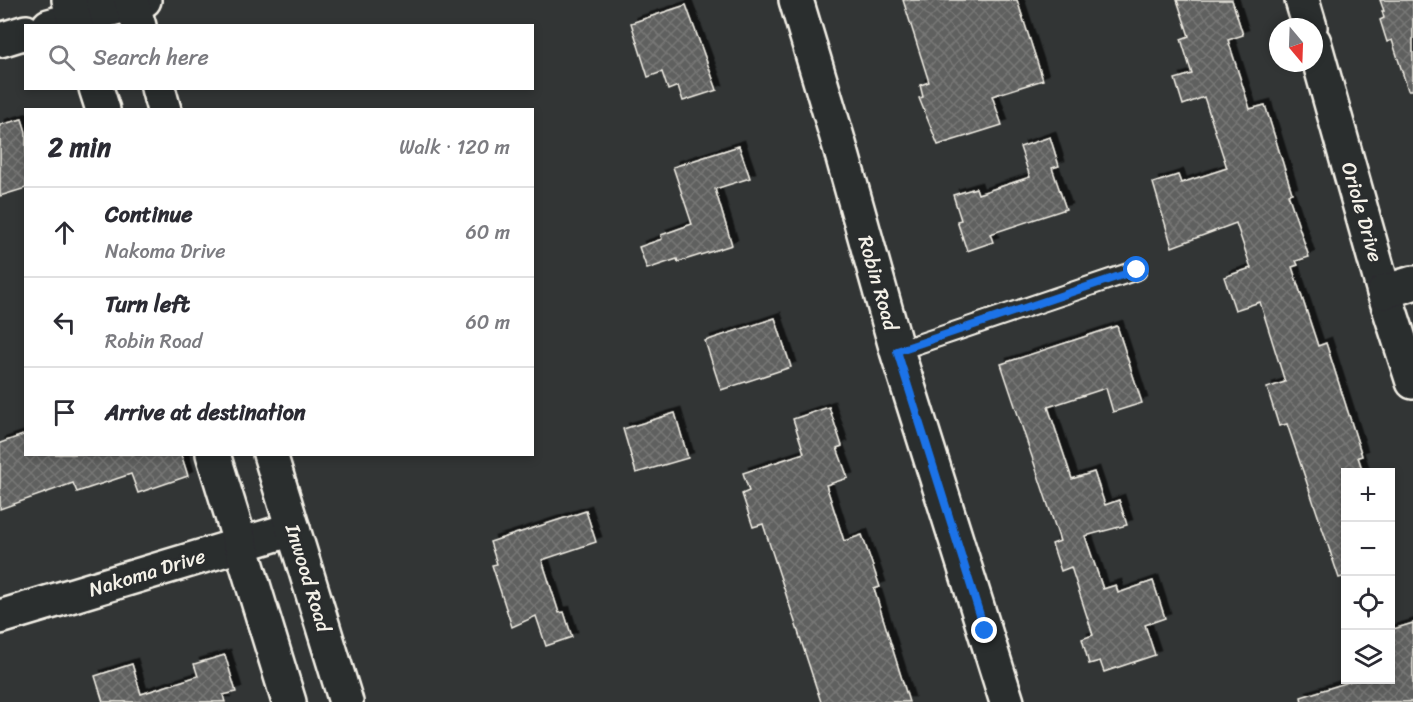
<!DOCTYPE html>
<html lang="en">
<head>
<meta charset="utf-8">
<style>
  :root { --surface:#fff; --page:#f2f2f3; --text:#2b2b33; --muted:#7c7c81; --line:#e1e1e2 }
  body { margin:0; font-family:Sriracha,sans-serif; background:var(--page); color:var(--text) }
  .controls { position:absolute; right:18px; bottom:18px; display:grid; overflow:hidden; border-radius:0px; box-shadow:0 3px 9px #0003 }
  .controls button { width:54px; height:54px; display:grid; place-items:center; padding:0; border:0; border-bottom:2px solid var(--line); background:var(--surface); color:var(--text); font:30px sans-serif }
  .compass { position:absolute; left:1269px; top:18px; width:54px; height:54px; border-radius:50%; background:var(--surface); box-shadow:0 3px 9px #0003; rotate:161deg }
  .stop { position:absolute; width:18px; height:18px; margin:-14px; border:4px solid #1a73e8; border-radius:50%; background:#fff }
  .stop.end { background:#1a73e8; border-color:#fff; box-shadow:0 2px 6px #0008 }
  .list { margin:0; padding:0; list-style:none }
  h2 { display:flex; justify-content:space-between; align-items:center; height:78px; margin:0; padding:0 24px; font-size:26px }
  h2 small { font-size:20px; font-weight:400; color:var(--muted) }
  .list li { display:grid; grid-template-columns:39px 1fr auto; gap:18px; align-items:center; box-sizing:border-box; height:90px; padding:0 24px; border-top:2px solid var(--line) }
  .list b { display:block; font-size:22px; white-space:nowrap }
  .list p { margin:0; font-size:20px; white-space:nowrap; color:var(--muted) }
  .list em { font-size:20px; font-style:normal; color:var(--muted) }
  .icon { flex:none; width:33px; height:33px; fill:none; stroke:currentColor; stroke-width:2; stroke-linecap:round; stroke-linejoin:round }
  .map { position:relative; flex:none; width:1413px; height:702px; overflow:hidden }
  .search { position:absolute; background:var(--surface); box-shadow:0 3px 9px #0003; left:24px; top:24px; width:510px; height:66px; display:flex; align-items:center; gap:15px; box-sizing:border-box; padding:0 21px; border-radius:0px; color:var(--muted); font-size:22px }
  .panel { position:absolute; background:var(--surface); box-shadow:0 3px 9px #0003; left:24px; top:108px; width:510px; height:348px; border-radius:0px }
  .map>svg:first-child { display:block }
</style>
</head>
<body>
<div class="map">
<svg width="1413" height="702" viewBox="0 0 1413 702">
  <defs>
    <pattern id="building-cross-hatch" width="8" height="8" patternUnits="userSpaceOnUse" patternTransform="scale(1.5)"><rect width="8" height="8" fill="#5f605f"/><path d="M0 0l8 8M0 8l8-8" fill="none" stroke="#777776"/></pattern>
    <filter id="shadow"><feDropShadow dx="5.5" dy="-5.5" stdDeviation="0" flood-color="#0009"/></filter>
  </defs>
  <rect width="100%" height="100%" fill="#323535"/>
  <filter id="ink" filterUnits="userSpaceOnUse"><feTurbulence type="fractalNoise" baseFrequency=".0167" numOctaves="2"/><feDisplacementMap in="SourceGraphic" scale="12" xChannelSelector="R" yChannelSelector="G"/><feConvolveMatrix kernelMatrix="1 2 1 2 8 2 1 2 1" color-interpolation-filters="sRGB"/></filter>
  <g filter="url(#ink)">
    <g fill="url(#building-cross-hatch)" stroke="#f4f1e8" stroke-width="1.5" filter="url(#shadow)">
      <path d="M903,0h114l26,80 -51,16 10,29 -64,20 -19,-47 4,-1 -3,-12 9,-3z"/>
      <path d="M1177,0h55l11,35 -15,5 22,69 15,-4 27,88 -4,1 21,63 -13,4 2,4 -6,2 26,79 8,-3 36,113 -4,1 5,15h-17v104l-7,2 -52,-154 -8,2 -12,-38 18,-6 -25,-80 -25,8 -11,-33 27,-9 -15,-45 -64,24 -19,-64 25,-8 3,8 46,-15 -23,-71 -21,8 -8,-26 17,-5 -11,-35 8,-3z"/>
      <path d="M1380,0h33v90h-5l-16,-50 -5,2 -7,-22 4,-2 -2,-7h2z"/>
      <path d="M686,5l31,85 -34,11 -5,-15 -10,4 -6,-18 -14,5 -17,-54z"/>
      <path d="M22,119l4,13v56l-26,8v-71z"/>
      <path d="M1050,137l9,29 -7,2 14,41 -76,25 3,8 -26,9 -10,-30 4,-1 -8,-25 23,-7 2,6 52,-17 -10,-30z"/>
      <path d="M739,146l11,32 -35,11 17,56 -54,17 -1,-3 -30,10 -8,-22 23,-8 -1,-4 31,-11 -19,-57z"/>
      <path d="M775,318l16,49 -70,23 -16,-49z"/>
      <path d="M1117,326l25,77 -29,9 -7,-24 -58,19 24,72 22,-7 11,33 14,-5 8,25 -42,11 18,53 13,-4 2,8 35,-12 12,37 -20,7 10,30 -51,17 -4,-11 -11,3 -7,-25 11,-4 -22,-68 -10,4 -9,-27 8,-3 -59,-177z"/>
      <path d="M829,407l13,39 -5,2 11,30 -22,7 18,56 18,-6 18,52 -6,2 35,113h-88l-58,-178 -10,3 -11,-33 7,-3 -6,-18 61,-20 -11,-34z"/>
      <path d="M675,413l13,45 -52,15 -13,-44z"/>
      <path d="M26,434v20h155l7,22 -50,17 -7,-19 -54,18 -4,-9 -73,26v-66z"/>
      <path d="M586,511l10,31 -54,18 17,53 5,-1 8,25 -26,9 -10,-30 -24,11 -20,-62 5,-1 -7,-22z"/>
      <path d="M1413,623v79h-111l-1,-5 54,-17h35v-50z"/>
      <path d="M225,655l11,37 -13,3 2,7h-122l-8,-26 37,-12 9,30 57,-18 -4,-12z"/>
    </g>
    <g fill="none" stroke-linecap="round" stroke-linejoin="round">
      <defs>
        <path id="service" d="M897,351l240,-81"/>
        <g id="minor">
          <path d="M796,0l44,147 57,204 110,351"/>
          <path d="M1302,0l8,27"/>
          <path d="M49,26l95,-26"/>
          <path d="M0,40l26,-8"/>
          <path d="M1314,42l70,250 29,90"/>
          <path d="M1384,292l29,-9"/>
          <path d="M0,617l293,-88"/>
        </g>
        <g id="secondary">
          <path d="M69,0l7,26"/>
          <path d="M131,0l8,26"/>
          <path d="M96,88l7,22"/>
          <path d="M158,88l6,22"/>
          <path d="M213,454l76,248"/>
          <path d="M270,454l76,248"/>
        </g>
      </defs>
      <use href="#service" stroke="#f4f1e8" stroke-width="22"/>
      <use href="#minor" stroke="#f4f1e8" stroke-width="38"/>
      <use href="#secondary" stroke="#f4f1e8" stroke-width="38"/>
      <use href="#service" stroke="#2a2d2e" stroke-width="18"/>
      <use href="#minor" stroke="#2a2d2e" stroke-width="33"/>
      <use href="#secondary" stroke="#2a2d2e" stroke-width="33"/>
    </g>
  </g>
  <g fill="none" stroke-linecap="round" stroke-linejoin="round" filter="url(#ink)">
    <path stroke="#1a73e8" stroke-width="8" d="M985,631l-88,-280 240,-81"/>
  </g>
  <g text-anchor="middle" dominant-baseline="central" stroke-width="6" stroke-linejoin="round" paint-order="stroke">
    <g font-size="20" fill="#f4f1e8" stroke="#2a2d2e">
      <text transform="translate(1362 212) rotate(74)">Oriole Drive</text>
      <text transform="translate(878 283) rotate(74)">Robin Road</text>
      <text transform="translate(147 573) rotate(-17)">Nakoma Drive</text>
      <text transform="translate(308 578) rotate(73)">Inwood Road</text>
    </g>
  </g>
</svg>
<div class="controls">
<button>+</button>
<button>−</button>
<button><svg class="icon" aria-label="locate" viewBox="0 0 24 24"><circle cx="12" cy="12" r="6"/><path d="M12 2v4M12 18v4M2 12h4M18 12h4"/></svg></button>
<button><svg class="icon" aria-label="layers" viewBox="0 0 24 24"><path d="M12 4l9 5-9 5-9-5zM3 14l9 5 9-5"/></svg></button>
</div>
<svg class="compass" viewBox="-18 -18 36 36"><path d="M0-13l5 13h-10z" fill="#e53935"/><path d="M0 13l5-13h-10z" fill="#7c7c81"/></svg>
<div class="stop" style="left:1137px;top:270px"></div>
<div class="stop end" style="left:985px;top:631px"></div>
<div class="search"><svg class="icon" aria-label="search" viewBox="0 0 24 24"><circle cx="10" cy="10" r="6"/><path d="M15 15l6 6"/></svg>Search here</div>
<section class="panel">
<h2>2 min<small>Walk · 120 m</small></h2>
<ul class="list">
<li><svg class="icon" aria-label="ahead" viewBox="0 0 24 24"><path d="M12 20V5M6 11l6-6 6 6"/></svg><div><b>Continue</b><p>Nakoma Drive</p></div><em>60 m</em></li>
<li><svg class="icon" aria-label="left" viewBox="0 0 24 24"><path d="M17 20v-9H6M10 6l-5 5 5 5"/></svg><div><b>Turn left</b><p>Robin Road</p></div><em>60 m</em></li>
<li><svg class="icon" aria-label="arrive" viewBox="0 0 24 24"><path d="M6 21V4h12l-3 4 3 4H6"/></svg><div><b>Arrive at destination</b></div></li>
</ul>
</section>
</div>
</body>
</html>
